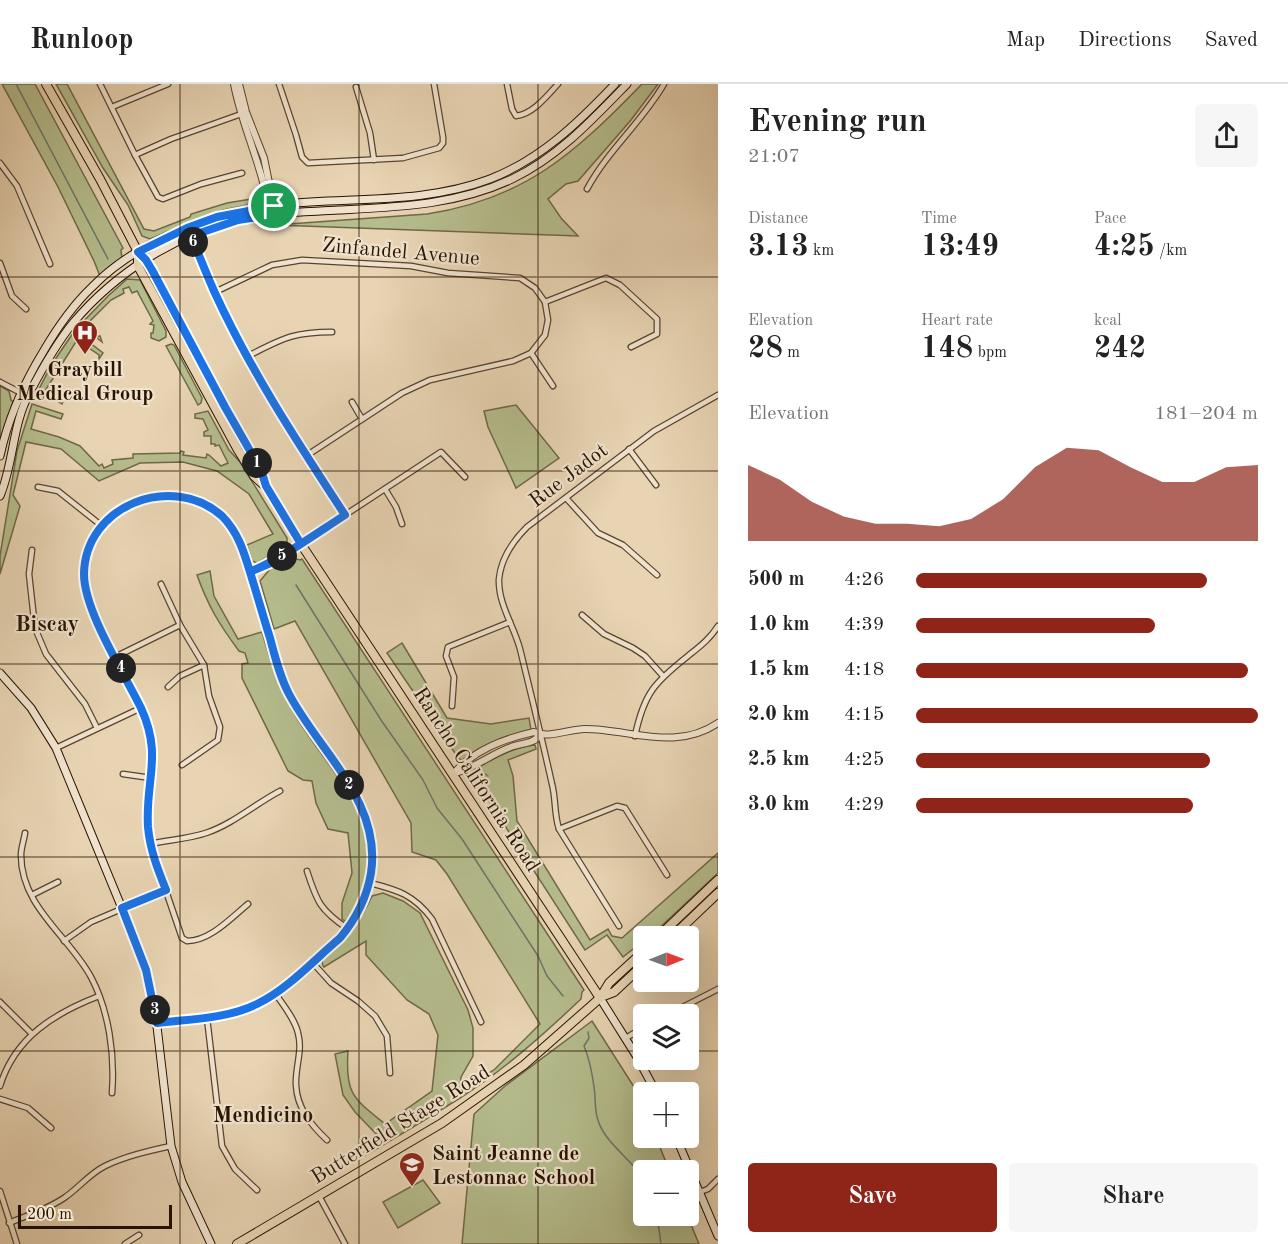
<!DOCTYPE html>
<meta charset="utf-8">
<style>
:root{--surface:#fff;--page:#f6f6f6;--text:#222;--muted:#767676;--line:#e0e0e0;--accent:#8f2418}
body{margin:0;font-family:"Old Standard TT",serif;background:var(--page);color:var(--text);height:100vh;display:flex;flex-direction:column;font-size:22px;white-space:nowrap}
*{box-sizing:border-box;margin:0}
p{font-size:20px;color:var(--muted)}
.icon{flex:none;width:33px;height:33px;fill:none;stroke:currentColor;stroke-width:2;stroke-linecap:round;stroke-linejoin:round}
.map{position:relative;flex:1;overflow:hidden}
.panel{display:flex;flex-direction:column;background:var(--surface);width:570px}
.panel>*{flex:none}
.needle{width:39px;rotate:89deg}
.buttons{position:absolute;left:633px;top:842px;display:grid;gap:12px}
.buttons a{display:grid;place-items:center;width:66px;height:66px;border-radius:6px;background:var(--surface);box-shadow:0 6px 24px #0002;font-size:30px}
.scale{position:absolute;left:18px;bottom:15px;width:154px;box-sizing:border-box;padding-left:6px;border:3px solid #291301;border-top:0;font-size:16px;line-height:21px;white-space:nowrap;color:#291301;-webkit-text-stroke:4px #f0e3ce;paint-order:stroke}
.pin{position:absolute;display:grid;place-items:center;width:51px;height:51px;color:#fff;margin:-26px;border:3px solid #fff;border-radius:50%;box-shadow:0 2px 6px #0007}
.km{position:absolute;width:30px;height:30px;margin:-15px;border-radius:50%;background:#222;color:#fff;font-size:16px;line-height:30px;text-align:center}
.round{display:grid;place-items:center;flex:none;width:63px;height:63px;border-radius:6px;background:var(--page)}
.overview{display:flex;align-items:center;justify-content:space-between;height:102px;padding:0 30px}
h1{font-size:33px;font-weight:800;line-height:45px}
.metrics{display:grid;grid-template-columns:repeat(3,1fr);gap:9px;height:102px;padding:6px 30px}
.metrics div{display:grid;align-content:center}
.metrics b{font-size:30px;font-weight:800}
.metrics small{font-size:16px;font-weight:400}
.metrics p{font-size:16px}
.chart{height:168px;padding:12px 30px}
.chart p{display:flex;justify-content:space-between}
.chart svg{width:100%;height:108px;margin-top:6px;fill:var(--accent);opacity:.7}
.button{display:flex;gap:12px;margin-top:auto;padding:12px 30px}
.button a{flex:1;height:69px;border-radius:6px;background:var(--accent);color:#fff;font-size:24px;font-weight:800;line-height:69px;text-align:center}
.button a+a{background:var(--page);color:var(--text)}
ul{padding:0 30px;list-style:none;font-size:20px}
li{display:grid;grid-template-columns:96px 72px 1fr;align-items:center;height:45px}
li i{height:15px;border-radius:8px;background:var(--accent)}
header{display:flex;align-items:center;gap:36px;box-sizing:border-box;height:84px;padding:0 30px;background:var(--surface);border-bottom:2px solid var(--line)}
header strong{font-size:28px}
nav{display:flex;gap:33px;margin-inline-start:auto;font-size:21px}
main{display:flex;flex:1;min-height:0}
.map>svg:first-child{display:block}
</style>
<header>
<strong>Runloop</strong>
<nav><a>Map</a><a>Directions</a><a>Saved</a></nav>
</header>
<main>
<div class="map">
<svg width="718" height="1160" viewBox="0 0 718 1160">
<rect width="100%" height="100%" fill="#e8d4b3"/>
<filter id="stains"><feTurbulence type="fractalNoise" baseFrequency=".00333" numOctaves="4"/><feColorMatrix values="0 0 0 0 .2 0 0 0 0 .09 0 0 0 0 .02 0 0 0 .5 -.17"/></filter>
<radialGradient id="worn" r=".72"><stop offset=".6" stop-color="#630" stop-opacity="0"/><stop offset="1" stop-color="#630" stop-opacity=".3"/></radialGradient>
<g fill="#b5bd8d" stroke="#6f6847" stroke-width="1.5">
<path d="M2,0H35L123,164L121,166L122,175L100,192L94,177L58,103Z"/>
<path d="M56,0H67L144,145L154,147L190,133L191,130L227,119L257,114L263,109V113L257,119L223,126L150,155L142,152L128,121L103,84Z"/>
<path d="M642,0H658L631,36L578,97L566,100L548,115L561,134L578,152L275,141L427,130C525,115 575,69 642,0Z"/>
<path d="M127,195L140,196L166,247V253L159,257L151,254V249H153L154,241L150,240L153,237L137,207L132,209L129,203L123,205L124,209L111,216L89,238L96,253L100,252L102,258L80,241L108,212Z"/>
<path d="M73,249H77L103,269L99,275V271L77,256L45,307L63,317L62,320L41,308L39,305L52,280Z"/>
<path d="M171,260L174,261L202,314L201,319L198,321L166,262Z"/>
<path d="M0,302L9,307L11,316L13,318L0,357Z"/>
<path d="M32,320L63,330L61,335L36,327L31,345L59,353L80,362L99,382L102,380L104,384L113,380L112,376L133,374V370L180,369L181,367L184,368L183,371L206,374L207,370L209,371L221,382L228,379L219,361L215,362V360H211V352H204V348L208,346L203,335L195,334V330L208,327L229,366L240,378L287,454V462L257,479L252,477L247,461L273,450L249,410L217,387L183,378L140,379L99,397L61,365L26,358L13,411L20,422L0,490V472L17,367Z"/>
<path d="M516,321L559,374L516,404L488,343L484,327Z"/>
<path d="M289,473L300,476L302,475L584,906L582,908L581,915C544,950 504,986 460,1014C425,1036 390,1057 354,1078L380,1054L355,1028L343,1011L335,970L348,967C345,1010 353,1014 385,1040L432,1007L438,951L429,930L407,916L366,871V857L324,883L323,882L322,876C344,857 360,839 372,812L383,809L403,817L420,829L468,926L473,944V972L461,993L460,1009L495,985L540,940L447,790L436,776L412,768L411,739L295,537L274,545L260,497L270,485Z"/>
<path d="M210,487L214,512L238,555L262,548C270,576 279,604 294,629C327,685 382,730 364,802C362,813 355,830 345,837L342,835V819L352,789L348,749L328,745L316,719L312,697L303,696L288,687L242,594V580L248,579L245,569L239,567C219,540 208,522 197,491Z"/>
<path d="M402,559L447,634L491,640L529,634L531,646L476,667L463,676L459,675L387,569Z"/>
<path d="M535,661L536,665L508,676L513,692L517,737L590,856L608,845L612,852L622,854L718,769V789L654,849L650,852H644L643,857L623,873L607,851L585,866L487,714L470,697L473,687C491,675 513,663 535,661Z"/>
<path d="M592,937L638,1009L643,1023L644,1053H656L669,1086H644V1131H687L699,1160H462L474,1030L505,1002Z"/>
<path d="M423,1096L440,1119L398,1144L383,1118Z"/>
</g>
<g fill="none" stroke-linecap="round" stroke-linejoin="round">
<g stroke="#6c756b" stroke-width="1.5">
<path d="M16,0L108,175"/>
<path d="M296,501L381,636L423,696L437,724L462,755L538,872L547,892L563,912"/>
<path d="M484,689L488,692"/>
<path d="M482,700H487"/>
<path d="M588,948L589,954L584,962C590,976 592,988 594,1003C596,1014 594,1025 598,1036C604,1058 631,1075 644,1095"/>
<path d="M657,1131L661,1160"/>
</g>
<defs>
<g id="minor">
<path d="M100,0L135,71L158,113L163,115L201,100L242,89"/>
<path d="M279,0L296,51L302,73L308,79L403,74L439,64L443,59V53L434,0"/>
<path d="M507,0L512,25L516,32C533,30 547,12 558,0"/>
<path d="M356,3L370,49L374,76"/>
<path d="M112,23L168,0"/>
<path d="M135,71L171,55L244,29"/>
<path d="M0,79L17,102L50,180"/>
<path d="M587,105C608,66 642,38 664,0"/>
<path d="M187,144C196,165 205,187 214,208C251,286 298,359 345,431"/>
<path d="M0,179L12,212L26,225"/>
<path d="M215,208L272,181L302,176L411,182L448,189L520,194L535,204L545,218L548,236L545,251L531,269L513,277L430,296L402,309L306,372"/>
<path d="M545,218L606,194L620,201L657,235V250L631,263"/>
<path d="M531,269L553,302"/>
<path d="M248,272C282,255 292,248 332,248"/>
<path d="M0,298L21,309"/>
<path d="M352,318L362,335"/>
<path d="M629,365L656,401"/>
<path d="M38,403L58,407L102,442"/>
<path d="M385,405L396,423L402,440"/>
<path d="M566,414L598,449L623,461L657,491"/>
<path d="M32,466L29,490L35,544L46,570L85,620L97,644"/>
<path d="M250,488L273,478L301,460L441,368L465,393"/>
<path d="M161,500L180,541L204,581L209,612L220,643L218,656L182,681"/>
<path d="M582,531L604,550L633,564L645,572L663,592"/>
<path d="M115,573L180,541"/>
<path d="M168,603L180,592L204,581"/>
<path d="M452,622L454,593L446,572L448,563L510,538"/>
<path d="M635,652C644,609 655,598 688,572C699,563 710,555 718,542"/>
<path d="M56,664L141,624"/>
<path d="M123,690L151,694"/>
<path d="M559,745L617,722L625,724L667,791"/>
<path d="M25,749C24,756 21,764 21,771C21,823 69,852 91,893C109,927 115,971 112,1009"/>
<path d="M150,760C168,756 188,755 206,749C233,740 255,720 280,707"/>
<path d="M307,787C317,818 320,826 348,845"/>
<path d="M370,799C398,806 414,811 432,835L481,938"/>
<path d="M32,811L58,798"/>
<path d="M619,842L559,745C554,730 556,715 552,700C542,655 531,610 520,565C514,542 498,520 499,495C501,474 513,457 527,443L654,347L718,311"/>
<path d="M64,857L91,838L166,806"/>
<path d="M312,878L331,899L358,917L375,932L387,952L390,989"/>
<path d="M275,909C283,921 295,935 298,949C303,967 295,983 296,1001C297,1024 311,1041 327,1056"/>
<path d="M0,918L32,950"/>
<path d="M669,930L718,905"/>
<path d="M207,934L222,1062L235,1085L257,1106"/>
<path d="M157,939C190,935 226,935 257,920C288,905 314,876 340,854C356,835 367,814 371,789C383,714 314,668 287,606C267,561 257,509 242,462C194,364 55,421 92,526L148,639L153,680L148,723L150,760L182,854L187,857C210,857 231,834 248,820"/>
<path d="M626,954L644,943"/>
<path d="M0,1002C15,953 55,929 99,912"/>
<path d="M0,1015L28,1024L51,1044"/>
<path d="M0,1107L17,1160"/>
<path d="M700,1108L708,1105L718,1095"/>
<path d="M319,1112L345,1160"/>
<path d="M9,1139C28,1131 48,1125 64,1114C79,1104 89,1090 105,1082C126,1072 148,1067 171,1062"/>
<path d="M125,1160L139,1151"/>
</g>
<g id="tertiary">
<path d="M234,0C242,43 263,83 269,127"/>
<path d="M239,0L246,28L264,74L274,123"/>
<path d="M455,689C475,684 491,670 511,663C521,659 534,660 540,651"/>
<path d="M453,690C474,666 503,655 534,648C548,655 569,645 585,645C630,645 676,668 718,639"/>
</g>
<g id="secondary">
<path d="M0,372C8,334 23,301 43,268C57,244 72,222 92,203C140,154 218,127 284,120C353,113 424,120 490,95C541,75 578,39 615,0"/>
<path d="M0,412C14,379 12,340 30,308C42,285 56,260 73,239C115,189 176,150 240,135C272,128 306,128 339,126C399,123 457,121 512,95C558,73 592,36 627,0"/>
<path d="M0,589L31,624L56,664L135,856L146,886L154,917L171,1062L182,1098L211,1160"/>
<path d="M600,914L637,973L656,1008"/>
<path d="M676,1053L718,1152"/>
</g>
<g id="primary">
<path d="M46,0L100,95L138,168L146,176L152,186L225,323L262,386L266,402L301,460L600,914"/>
<path d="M138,168V182L238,366L254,392L264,401"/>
<path d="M659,852L718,796"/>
<path d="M673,852L718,809"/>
<path d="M601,913L614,908L644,880"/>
<path d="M237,1160L442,1039L524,981L591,922L600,914L609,899L644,867"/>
</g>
</defs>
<use href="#minor" stroke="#59432e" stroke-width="7"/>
<use href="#tertiary" stroke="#59432e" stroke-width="8"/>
<use href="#secondary" stroke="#291301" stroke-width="9"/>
<use href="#primary" stroke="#291301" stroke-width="10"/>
<use href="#minor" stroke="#f0e3ce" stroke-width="4.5"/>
<use href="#tertiary" stroke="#f0e3ce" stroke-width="6"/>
<use href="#secondary" stroke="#f0e3ce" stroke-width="7"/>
<use href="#primary" stroke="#e8d4b3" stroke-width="8"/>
</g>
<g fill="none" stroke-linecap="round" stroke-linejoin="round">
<defs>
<path id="route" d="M274,122L217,133L187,144L138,168L146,176L152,186L225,323L261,386L266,402L301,460L273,478L250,488C257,510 263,532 270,554C275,573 280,593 289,610C319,667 382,718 371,789C367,813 356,835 340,854C314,876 288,905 257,920C226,935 191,935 157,939L146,886L122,824L166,806C158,786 150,766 148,743C145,696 163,672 141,624C124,589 84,527 84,490C85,421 172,388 222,432C238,448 244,468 250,488C284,473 314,451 345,431C298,359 250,286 214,207C206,189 199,171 191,152L238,136L276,130L274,122"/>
</defs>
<use href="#route" stroke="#fff" stroke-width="12"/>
<use href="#route" stroke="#1a73e8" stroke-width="8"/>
</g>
<path fill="none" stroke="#291301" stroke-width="1.5" stroke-opacity="0.55" d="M180,0V1160M359,0V1160M538,0V1160M0,193H718M0,387H718M0,580H718M0,773H718M0,967H644M688,967H718"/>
<defs>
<symbol id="hospital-pin" viewBox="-11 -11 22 30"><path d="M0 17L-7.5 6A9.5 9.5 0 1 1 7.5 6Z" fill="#8f2418" stroke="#f0e3ce"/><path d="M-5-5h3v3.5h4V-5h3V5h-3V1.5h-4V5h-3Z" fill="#fff"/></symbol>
<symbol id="school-pin" viewBox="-11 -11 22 30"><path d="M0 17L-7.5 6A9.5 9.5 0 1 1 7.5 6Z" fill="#8f2418" stroke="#f0e3ce"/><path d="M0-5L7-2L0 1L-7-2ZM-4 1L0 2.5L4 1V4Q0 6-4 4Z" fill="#fff"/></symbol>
</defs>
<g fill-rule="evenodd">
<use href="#hospital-pin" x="70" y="234" width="30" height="40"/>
<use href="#school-pin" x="397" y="1066" width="30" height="40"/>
</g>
<g text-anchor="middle" stroke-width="4.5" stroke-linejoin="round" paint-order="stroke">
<g font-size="21" fill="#291301" stroke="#f0e3ce">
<text transform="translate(401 167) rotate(5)" y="7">Zinfandel Avenue</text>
<text transform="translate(568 391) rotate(-37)" y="7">Rue Jadot</text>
<text transform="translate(477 695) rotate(57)" y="7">Rancho California Road</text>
<text transform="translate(400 1040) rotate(-32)" y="7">Butterfield Stage Road</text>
</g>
<g font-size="21" font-weight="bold" fill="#291301" stroke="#f0e3ce">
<text x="85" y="292">Graybill<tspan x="85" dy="24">Medical Group</tspan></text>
<text x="432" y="1076" text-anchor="start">Saint Jeanne de<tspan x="432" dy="24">Lestonnac School</tspan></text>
</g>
<g font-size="22" font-weight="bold" fill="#291301" stroke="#f0e3ce">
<text x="47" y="547">Biscay</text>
<text x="263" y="1038">Mendicino</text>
</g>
</g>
<rect width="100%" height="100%" filter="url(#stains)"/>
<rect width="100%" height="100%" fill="url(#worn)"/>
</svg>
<div class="buttons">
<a><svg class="needle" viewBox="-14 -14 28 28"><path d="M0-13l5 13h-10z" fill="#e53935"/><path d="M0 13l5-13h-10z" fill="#767676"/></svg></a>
<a><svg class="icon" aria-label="layers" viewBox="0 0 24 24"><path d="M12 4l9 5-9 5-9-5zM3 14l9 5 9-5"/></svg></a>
<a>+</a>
<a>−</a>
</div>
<div class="scale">200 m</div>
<div class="pin" style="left:274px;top:122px;background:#1e9e55"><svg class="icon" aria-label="arrive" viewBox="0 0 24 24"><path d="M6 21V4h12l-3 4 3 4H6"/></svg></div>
<b class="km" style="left:257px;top:379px">1</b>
<b class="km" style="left:349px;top:701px">2</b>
<b class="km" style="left:155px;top:926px">3</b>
<b class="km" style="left:121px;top:584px">4</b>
<b class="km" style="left:282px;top:472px">5</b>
<b class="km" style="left:193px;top:158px">6</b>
</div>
<section class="panel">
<div class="overview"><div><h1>Evening run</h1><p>21:07</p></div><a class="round"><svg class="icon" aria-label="share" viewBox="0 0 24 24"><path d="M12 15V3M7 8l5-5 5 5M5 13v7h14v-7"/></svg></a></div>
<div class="metrics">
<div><p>Distance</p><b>3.13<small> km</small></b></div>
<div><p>Time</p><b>13:49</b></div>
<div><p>Pace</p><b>4:25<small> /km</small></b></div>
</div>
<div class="metrics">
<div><p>Elevation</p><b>28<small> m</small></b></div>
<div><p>Heart rate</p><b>148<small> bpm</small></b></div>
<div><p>kcal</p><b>242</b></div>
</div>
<div class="chart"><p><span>Elevation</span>181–204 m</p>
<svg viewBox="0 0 160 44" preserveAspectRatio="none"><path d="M0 44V13L10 19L20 28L30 34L40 37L50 37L60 38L70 35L80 27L90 14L100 6L110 7L120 14L130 20L140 20L150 14L160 13V44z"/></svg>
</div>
<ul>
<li><b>500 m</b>4:26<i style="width:85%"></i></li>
<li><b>1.0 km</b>4:39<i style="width:70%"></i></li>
<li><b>1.5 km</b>4:18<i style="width:97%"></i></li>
<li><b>2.0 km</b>4:15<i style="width:100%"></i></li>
<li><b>2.5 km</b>4:25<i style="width:86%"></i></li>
<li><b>3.0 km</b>4:29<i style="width:81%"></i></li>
</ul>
<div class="button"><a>Save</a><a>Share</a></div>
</section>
</main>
